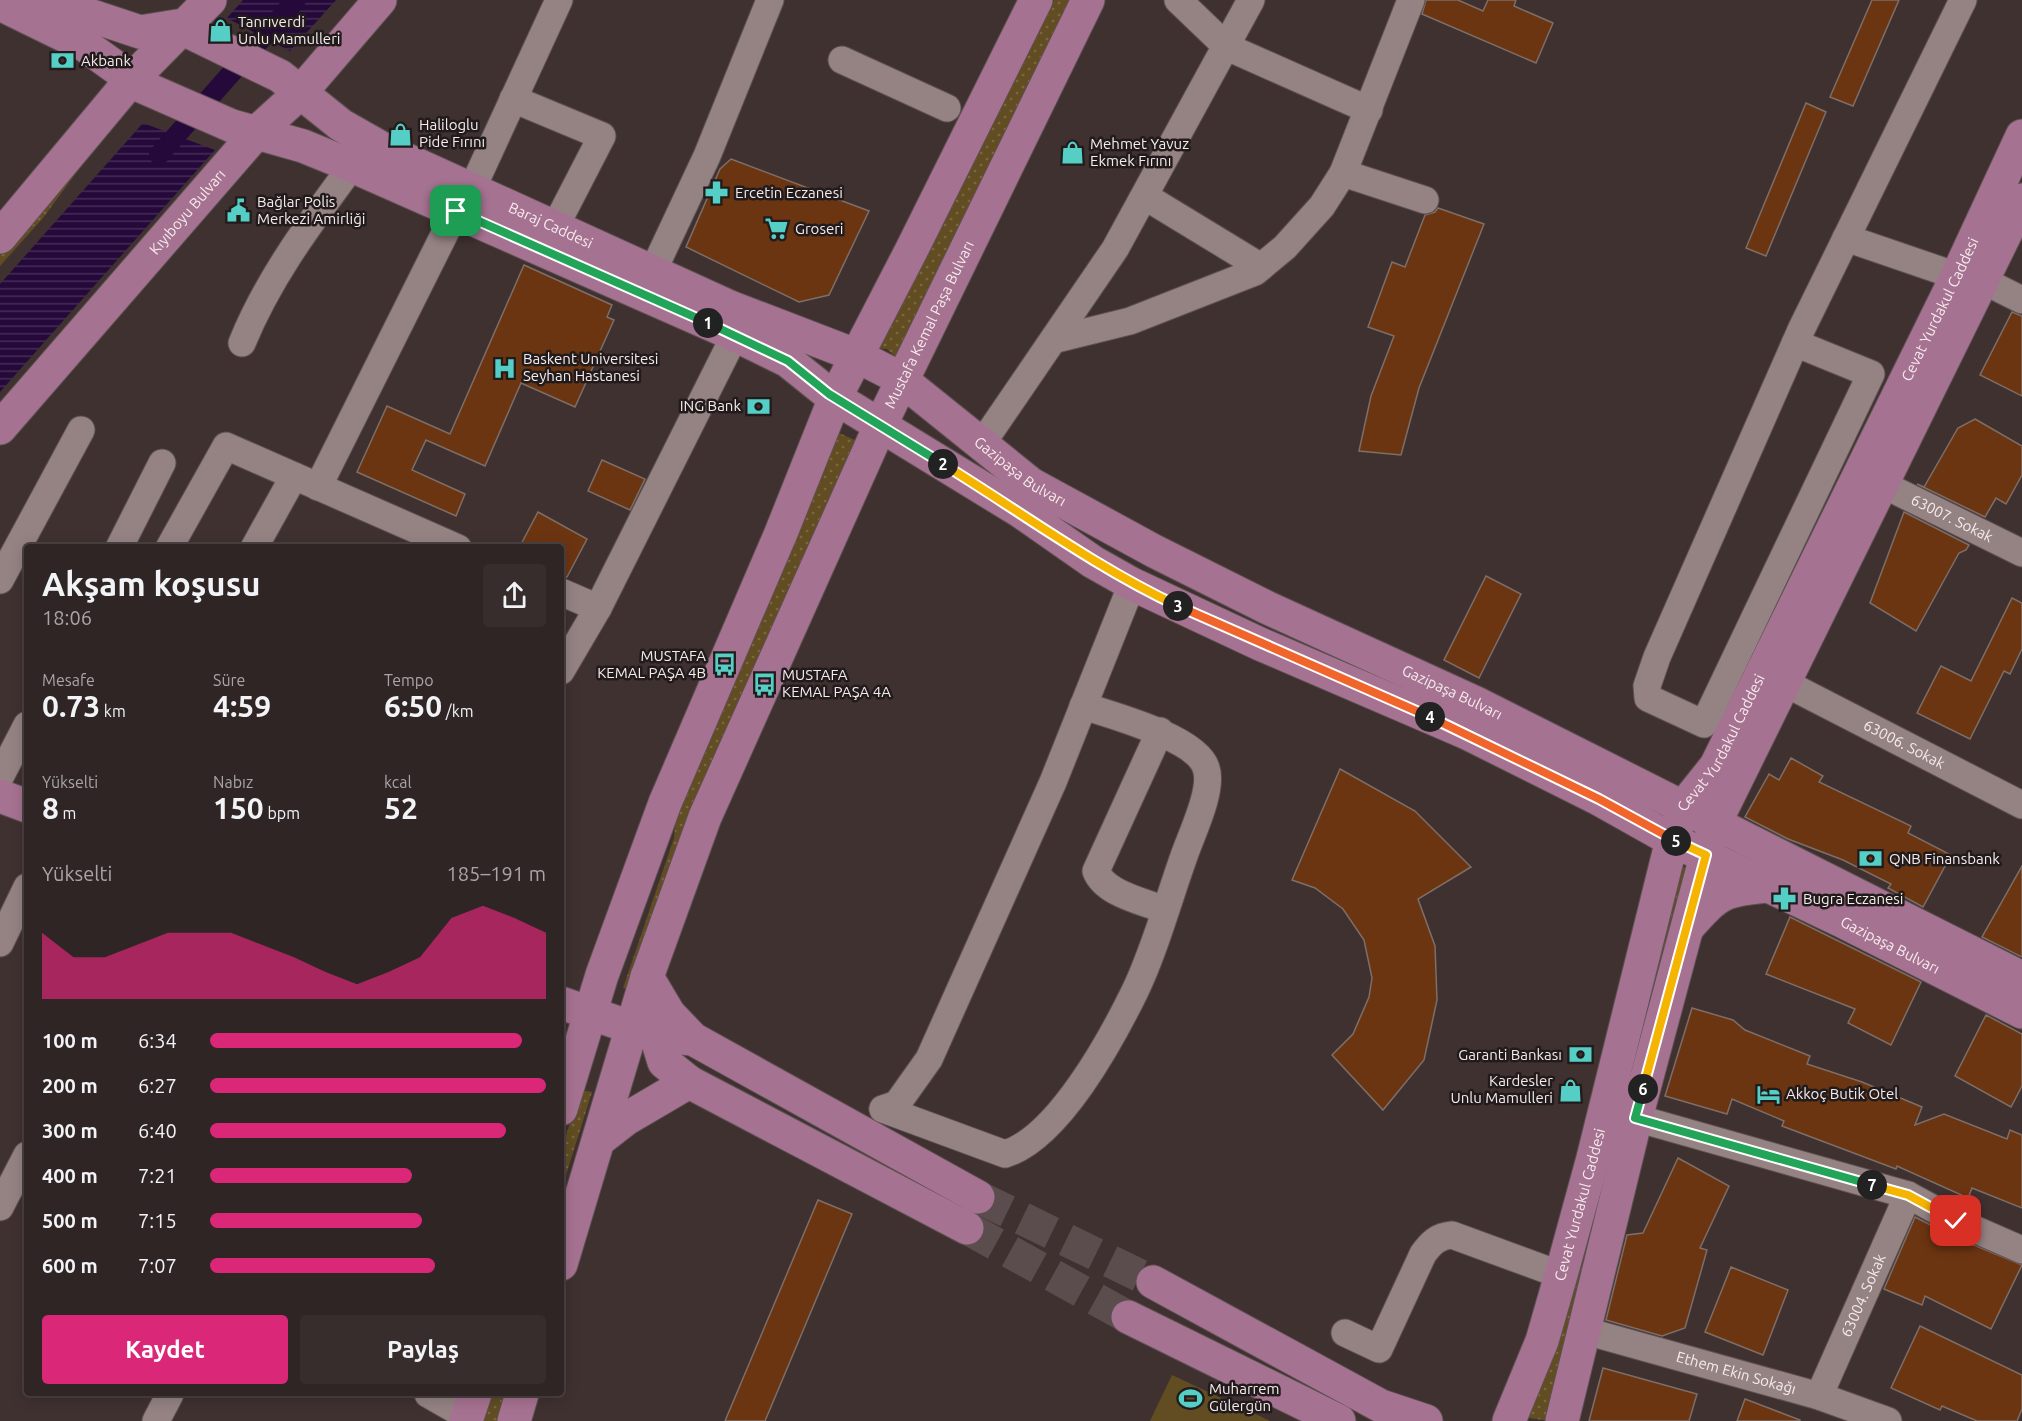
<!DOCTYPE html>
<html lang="tr">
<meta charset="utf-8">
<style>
:root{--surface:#302525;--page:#382d2d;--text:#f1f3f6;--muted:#a8a5a7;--line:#4b4242;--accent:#db2777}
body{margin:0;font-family:Ubuntu,sans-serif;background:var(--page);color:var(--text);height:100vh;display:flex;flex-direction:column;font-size:22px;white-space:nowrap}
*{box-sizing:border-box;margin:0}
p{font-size:20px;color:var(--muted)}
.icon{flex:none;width:33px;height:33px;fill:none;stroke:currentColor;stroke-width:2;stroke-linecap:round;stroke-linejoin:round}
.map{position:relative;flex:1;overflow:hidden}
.sheet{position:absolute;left:24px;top:544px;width:540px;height:852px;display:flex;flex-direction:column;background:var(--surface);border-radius:6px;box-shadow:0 3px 15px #0003,0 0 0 2px var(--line)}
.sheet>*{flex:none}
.pin{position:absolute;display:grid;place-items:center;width:51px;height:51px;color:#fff;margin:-26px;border-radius:12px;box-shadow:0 3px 9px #0006}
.km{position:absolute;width:30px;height:30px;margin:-15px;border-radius:50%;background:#222;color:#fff;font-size:16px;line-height:30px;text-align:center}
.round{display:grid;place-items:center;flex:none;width:63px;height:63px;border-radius:6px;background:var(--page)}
.head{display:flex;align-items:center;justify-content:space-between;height:102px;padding:0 18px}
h1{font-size:33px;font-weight:700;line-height:45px}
.figures{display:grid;grid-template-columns:repeat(3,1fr);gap:9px;height:102px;padding:6px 18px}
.figures div{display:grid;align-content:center}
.figures b{font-size:30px;font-weight:700}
.figures small{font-size:16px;font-weight:400}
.figures p{font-size:16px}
.chart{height:168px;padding:12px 18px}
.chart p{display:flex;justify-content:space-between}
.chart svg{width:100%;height:108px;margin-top:6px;fill:var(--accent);opacity:.7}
.button{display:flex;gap:12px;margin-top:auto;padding:12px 18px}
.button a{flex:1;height:69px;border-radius:6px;background:var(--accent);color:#fff;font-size:24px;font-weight:700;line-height:69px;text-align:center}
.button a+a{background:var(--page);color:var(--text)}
ul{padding:0 18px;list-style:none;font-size:20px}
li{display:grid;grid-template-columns:96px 72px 1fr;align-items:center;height:45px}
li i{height:15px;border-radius:8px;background:var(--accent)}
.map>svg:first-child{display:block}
</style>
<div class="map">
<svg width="2022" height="1421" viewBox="0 0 2022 1421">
<defs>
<pattern id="green-dots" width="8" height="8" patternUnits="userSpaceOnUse" patternTransform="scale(1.5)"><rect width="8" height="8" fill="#614d21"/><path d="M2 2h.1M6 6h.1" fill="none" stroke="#786741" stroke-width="1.8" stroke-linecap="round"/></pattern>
<pattern id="water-rules" width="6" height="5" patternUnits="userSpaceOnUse" patternTransform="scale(1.5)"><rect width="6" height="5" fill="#25093a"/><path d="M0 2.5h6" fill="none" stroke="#452d57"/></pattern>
</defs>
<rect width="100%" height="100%" fill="#403131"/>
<g fill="url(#green-dots)">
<path d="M1054,0H1071L896,357L887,349L875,348Z"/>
<path d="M87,158L43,218L0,266V255Z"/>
<path d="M837,432L857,441L629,990L623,988L674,838L677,806Z"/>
<path d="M1680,867L1688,868L1550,1421L1523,1417Z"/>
<path d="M580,1090L592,1092L561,1191V1152Z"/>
<path d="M490,1394H508L500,1421H481Z"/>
</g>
<path fill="#614d21" d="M1172,1375L1270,1421H1150Z"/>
<g fill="url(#water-rules)">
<path d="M243,0H336L290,51L227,18Z"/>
<path d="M143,123L215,150L0,392V284Z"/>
</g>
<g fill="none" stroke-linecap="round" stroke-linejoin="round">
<path stroke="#25093a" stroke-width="20" d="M159,155L296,0"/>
</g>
<g fill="#6c3512" stroke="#7d6e67" stroke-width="1.5">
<path d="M1426,0H1458L1483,11L1488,0H1516L1514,6L1553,23L1536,63L1422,14Z"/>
<path d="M1872,0H1899L1853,106L1830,97Z"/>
<path d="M1806,103L1826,112L1766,256L1746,248Z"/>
<path d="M731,159L869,211L829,295L799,302L686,247L720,169Z"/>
<path d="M1438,208L1484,224L1419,388L1401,455L1359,451L1371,396L1394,336L1368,327L1392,262L1405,267L1425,215L1435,212Z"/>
<path d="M524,265L612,305L607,317L614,320L575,407L521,383L485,466L426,440L412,470L465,494L456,516L357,472L387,406L450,434Z"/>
<path d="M2012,312L2022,316V396L1980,375Z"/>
<path d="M1975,419L2022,446V475L2006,504L1996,498L1985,517L1917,484L1924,487L1958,428Z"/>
<path d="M602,460L645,479L630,510L588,491Z"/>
<path d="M538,512L587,539L567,577H561V548H519Z"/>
<path d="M1904,512L1969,545L1966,550L1959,553L1916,631L1870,603Z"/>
<path d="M1486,576L1521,594L1479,678L1444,660Z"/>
<path d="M2012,598L2022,603V649L2010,674L2004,671L1970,739L1917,713L1941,666L1971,681Z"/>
<path d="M1791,758L1823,776L1819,782L1911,826L1908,833L1951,855L1923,907L1888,888L1891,884L1843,860L1788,839L1745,817L1769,774L1779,780Z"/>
<path d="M1340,769L1415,811L1471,867L1418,899L1435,946L1437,1000L1424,1060L1383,1110L1332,1055L1353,1034L1369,997L1372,978L1364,940L1343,909L1315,888L1292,880Z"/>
<path d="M2022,866V957L1982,937Z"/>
<path d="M1790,917L1921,982L1891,1045L1848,1023L1855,1009L1766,974Z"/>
<path d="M1692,1008L1733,1020L1745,1030L1810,1056L1807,1064L1862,1082L1922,1107L1915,1125L1944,1114L2007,1139L2010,1130L2022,1135V1208L1972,1188L1968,1198L1897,1166L1896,1169L1782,1126L1784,1121L1732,1099L1727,1114L1665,1096Z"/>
<path d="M1986,1015L2022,1034V1086L2011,1107L1955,1076Z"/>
<path d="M1678,1158L1729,1186L1700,1248L1707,1250L1685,1328L1662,1336L1606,1320L1627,1235L1643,1233Z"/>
<path d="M818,1200L852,1214L765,1421H725Z"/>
<path d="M1915,1217L1950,1235L2022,1265L1991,1329L1925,1296L1922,1305L1884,1289Z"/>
<path d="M1731,1267L1788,1290L1763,1355L1705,1332Z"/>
<path d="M1920,1326L2022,1375V1409L2017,1421H1977L1942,1406L1940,1410L1891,1388Z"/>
<path d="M1603,1368L1697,1394L1689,1421H1589Z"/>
<path d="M1745,1399L1800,1420V1421H1737Z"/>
</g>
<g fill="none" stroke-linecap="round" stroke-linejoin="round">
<g stroke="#5b4d4d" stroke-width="33" stroke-dasharray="33 16" stroke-linecap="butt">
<path d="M978,1197L1153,1282"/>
<path d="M967,1228L1128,1317"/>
</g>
<defs>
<g id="minor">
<path d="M1178,0L1227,47L1369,110"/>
<path d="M842,60L947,108"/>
<path d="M513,99L602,136L555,227"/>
<path d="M1343,173L1425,200"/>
<path d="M472,189L559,0"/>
<path d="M1146,197L1261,267"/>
<path d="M1846,238L1957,276"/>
<path d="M653,271L707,156L770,0"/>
<path d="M1984,281L2022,300"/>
<path d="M1053,340L1130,321L1255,272L1285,247L1322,206L1343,173L1411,0"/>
<path d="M242,343C269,277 310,223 352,166"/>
<path d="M1795,343L1871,374L1704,724L1648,698L1647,686L1657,657L1801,330L1963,0"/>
<path d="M981,445L1115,249L1251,0"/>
<path id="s1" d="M1882,484L2022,553"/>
<path d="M318,487L456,211"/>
<path d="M119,548L162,463"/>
<path d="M169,548L226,446L458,548"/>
<path d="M254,548L294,476"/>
<path d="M0,580L81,430"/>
<path d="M561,592L598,608"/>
<path d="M561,671L598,608L735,335"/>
<path id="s2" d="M1785,683L2022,805"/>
<path d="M1160,731L1096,871C1105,894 1143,901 1164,910"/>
<path d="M0,777L27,725"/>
<path d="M0,943L27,887"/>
<path d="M883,1109L1005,1154C1058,1138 1111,1040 1135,991C1154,952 1168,901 1183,859C1190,837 1214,790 1206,768C1197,738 1111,715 1083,706"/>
<path d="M883,1109L897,1104L929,1059L1053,782L1132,584"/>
<path d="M1636,1118L1908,1195L1956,1221L2022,1250"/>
<path d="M0,1207L27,1155"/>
<path id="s3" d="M1582,1330L1819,1396L1888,1421"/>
<path d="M1345,1333L1379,1349L1423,1254C1431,1243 1438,1236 1452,1235L1561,1275"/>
<path d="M428,1394L468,1417"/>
<path id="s4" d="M1819,1396L1908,1195"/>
<path d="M156,1421L170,1394"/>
</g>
<g id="major">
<path id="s5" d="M44,0L140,32L177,26L280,76L341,125L385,150L730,307L855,355L898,377L1031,484L1154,551L1268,608L1476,703L2022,978"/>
<path id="s6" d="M0,4L86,46L143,87L232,126L303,146L352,166L735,335L788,361L829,394L1020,511L1093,562L1132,584L1260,644L1467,733L1599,799L1672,840L1840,920L2022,1012"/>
<path d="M0,237L131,80L210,0"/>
<path id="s7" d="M0,428L257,132L301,92L380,0"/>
<path d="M0,796L27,806"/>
<path d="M1688,927C1718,893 1724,889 1770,886"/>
<path d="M647,977L669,1014L693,1039"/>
<path d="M561,1003L656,1036L693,1039L978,1197"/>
<path d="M656,1036L664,1062L689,1082L967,1228"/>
<path d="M561,1109L602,975L665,803L781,533L835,398L911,251L1036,0"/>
<path d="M599,1140L626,1119L689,1082"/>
<path id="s8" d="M561,1264L647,977L705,817L880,426L1088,0"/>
<path d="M1153,1282L1381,1406L1426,1421"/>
<path d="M1128,1317L1339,1421"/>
<path d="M466,1421L475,1394"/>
<path d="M514,1421L522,1394"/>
<path id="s9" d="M1509,1421L1542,1341L1561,1275L1593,1158L1672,840L1684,806L1716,766L1957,276L2022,136"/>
<path d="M1562,1421L1636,1118L1715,823L2022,200"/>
</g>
</defs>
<use href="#minor" stroke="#5c5050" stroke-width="29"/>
<use href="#major" stroke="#5c5050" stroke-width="35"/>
<use href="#minor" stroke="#958384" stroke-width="27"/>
<use href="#major" stroke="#a67291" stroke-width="33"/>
</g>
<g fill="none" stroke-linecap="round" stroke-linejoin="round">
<defs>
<path id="split-1" d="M456,211L708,323"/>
<path id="split-2" d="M708,323L788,361L829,394L943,464"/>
<path id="split-3" d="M943,464C1021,512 1095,567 1178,606"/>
<path id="split-4" d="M1178,606L1430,717"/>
<path id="split-5" d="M1430,717L1599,799L1676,841"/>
<path id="split-6" d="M1643,1089L1706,855L1676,841"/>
<path id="split-7" d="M1643,1089L1635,1118L1872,1185"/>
<path id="split-8" d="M1872,1185L1908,1195L1956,1221"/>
</defs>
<use href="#split-1" stroke="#fff" stroke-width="12"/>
<use href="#split-2" stroke="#fff" stroke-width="12"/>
<use href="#split-3" stroke="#fff" stroke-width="12"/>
<use href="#split-4" stroke="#fff" stroke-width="12"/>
<use href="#split-5" stroke="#fff" stroke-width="12"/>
<use href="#split-6" stroke="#fff" stroke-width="12"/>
<use href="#split-7" stroke="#fff" stroke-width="12"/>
<use href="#split-8" stroke="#fff" stroke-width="12"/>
<use href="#split-1" stroke="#22a559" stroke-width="8"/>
<use href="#split-2" stroke="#22a559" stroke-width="8"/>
<use href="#split-3" stroke="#f5b400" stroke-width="8"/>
<use href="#split-4" stroke="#f0652b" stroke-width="8"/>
<use href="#split-5" stroke="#f0652b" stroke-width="8"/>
<use href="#split-6" stroke="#f5b400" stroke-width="8"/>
<use href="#split-7" stroke="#22a559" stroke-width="8"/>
<use href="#split-8" stroke="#f5b400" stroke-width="8"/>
</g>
<defs>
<symbol id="shop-bare" viewBox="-9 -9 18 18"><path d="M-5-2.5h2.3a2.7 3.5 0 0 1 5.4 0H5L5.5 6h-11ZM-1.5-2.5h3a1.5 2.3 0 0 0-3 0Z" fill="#55cec5" stroke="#221b1b" stroke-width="2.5" paint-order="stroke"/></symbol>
<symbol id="bank-bare" viewBox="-9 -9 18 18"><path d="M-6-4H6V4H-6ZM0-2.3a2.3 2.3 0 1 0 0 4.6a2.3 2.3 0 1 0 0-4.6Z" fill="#55cec5" stroke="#221b1b" stroke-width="2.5" paint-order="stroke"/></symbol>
<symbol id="pharmacy-bare" viewBox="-9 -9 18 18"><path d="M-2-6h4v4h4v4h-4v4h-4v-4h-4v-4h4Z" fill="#55cec5" stroke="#221b1b" stroke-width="2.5" paint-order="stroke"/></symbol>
<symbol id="civic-bare" viewBox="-9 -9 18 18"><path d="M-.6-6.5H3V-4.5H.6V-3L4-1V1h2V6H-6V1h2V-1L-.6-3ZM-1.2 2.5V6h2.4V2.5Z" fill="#55cec5" stroke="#221b1b" stroke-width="2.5" paint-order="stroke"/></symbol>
<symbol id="supermarket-bare" viewBox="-9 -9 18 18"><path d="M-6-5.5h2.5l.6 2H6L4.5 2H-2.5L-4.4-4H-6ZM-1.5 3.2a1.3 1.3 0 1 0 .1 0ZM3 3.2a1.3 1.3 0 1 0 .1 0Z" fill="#55cec5" stroke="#221b1b" stroke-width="2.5" paint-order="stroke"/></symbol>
<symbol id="hospital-bare" viewBox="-9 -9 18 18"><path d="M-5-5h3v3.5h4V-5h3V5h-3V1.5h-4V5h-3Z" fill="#55cec5" stroke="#221b1b" stroke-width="2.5" paint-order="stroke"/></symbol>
<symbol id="bus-bare" viewBox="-9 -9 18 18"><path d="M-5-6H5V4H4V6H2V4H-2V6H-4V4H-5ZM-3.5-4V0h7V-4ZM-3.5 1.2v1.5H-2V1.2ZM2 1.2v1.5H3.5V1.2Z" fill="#55cec5" stroke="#221b1b" stroke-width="2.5" paint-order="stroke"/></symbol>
<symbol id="hotel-bare" viewBox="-9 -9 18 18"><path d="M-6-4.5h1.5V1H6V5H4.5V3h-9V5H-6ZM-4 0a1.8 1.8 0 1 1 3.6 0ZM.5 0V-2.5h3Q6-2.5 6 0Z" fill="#55cec5" stroke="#221b1b" stroke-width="2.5" paint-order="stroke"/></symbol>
<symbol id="stadium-bare" viewBox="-9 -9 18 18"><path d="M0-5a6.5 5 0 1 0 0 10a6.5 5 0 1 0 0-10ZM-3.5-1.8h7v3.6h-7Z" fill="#55cec5" stroke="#221b1b" stroke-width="2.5" paint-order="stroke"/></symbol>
</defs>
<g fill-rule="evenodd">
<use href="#shop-bare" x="204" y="14" width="33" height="33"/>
<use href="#bank-bare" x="46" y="44" width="33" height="33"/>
<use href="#shop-bare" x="384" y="118" width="33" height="33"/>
<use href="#shop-bare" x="1056" y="136" width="33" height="33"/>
<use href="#pharmacy-bare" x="700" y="176" width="33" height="33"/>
<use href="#civic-bare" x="222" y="194" width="33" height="33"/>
<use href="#supermarket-bare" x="760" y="212" width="33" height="33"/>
<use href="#hospital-bare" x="488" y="352" width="33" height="33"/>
<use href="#bank-bare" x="742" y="390" width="33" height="33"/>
<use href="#bus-bare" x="708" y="648" width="33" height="33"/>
<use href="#bus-bare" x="748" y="668" width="33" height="33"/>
<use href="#bank-bare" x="1854" y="842" width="33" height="33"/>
<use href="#pharmacy-bare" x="1768" y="882" width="33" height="33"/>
<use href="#bank-bare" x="1564" y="1038" width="33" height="33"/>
<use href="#shop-bare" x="1554" y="1074" width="33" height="33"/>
<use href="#hotel-bare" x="1752" y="1078" width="33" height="33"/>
<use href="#stadium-bare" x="1174" y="1382" width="33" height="33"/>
</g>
<g text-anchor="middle" stroke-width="5" stroke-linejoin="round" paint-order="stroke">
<g font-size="15" fill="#f6ebec" stroke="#221b1b" text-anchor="start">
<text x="238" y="27">Tanrıverdi<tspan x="238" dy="17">Unlu Mamulleri</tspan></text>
<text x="81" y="66">Akbank</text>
<text x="419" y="130">Haliloglu<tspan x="419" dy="17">Pide Fırını</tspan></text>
<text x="1090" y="149">Mehmet Yavuz<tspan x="1090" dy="17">Ekmek Fırını</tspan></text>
<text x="735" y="198">Ercetin Eczanesi</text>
<text x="257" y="207">Bağlar Polis<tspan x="257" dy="17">Merkezi Amirliği</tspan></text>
<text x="795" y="234">Groseri</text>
<text x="523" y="364">Baskent Universitesi<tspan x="523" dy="17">Seyhan Hastanesi</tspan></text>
<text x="741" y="411" text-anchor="end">ING Bank</text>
<text x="706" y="661" text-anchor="end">MUSTAFA<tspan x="706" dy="17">KEMAL PAŞA 4B</tspan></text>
<text x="782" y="680">MUSTAFA<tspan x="782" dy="17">KEMAL PAŞA 4A</tspan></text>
<text x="1889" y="864">QNB Finansbank</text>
<text x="1803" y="904">Bugra Eczanesi</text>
<text x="1562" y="1060" text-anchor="end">Garanti Bankası</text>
<text x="1553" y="1086" text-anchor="end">Kardesler<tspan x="1553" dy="17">Unlu Mamulleri</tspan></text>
<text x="1786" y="1099">Akkoç Butik Otel</text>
<text x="1209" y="1394">Muharrem<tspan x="1209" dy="17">Gülergün</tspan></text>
</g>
<g font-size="15" fill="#f6ebec" stroke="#221b1b">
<text dy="5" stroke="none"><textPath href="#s7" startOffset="286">Kıyıboyu Bulvarı</textPath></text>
<text dy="5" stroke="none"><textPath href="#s5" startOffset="564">Baraj Caddesi</textPath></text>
<text dy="5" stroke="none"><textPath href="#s9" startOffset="1200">Cevat Yurdakul Caddesi</textPath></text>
<text dy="5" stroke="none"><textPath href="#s8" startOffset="1011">Mustafa Kemal Paşa Bulvarı</textPath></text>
<text dy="5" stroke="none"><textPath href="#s5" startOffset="1098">Gazipaşa Bulvarı</textPath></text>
<text dy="5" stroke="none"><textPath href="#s1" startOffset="78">63007. Sokak</textPath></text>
<text dy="5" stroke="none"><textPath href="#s5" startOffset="1584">Gazipaşa Bulvarı</textPath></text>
<text dy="5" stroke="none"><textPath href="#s9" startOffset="714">Cevat Yurdakul Caddesi</textPath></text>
<text dy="5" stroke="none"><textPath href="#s2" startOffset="134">63006. Sokak</textPath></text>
<text dy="5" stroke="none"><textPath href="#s6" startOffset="2118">Gazipaşa Bulvarı</textPath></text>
<text dy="5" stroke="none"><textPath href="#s9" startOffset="228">Cevat Yurdakul Caddesi</textPath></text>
<text dy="5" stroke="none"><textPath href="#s4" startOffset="110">63004. Sokak</textPath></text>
<text dy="5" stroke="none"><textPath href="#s3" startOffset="160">Ethem Ekin Sokağı</textPath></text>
</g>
</g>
</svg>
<div class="pin" style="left:456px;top:211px;background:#1e9e55"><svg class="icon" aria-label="arrive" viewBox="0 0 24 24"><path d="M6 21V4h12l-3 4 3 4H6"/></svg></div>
<div class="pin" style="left:1956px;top:1221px;background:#d93025"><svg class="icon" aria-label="check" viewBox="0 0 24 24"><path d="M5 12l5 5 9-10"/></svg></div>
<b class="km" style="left:708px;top:323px">1</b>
<b class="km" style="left:943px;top:464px">2</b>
<b class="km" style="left:1178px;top:606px">3</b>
<b class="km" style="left:1430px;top:717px">4</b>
<b class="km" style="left:1676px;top:841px">5</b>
<b class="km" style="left:1643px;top:1089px">6</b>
<b class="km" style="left:1872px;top:1185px">7</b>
<section class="sheet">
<div class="head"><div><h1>Akşam koşusu</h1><p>18:06</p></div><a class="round"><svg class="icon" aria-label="share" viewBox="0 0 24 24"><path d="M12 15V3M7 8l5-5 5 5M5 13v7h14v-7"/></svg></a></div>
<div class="figures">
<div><p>Mesafe</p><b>0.73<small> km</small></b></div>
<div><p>Süre</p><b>4:59</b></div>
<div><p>Tempo</p><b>6:50<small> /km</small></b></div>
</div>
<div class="figures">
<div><p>Yükselti</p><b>8<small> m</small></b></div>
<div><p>Nabız</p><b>150<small> bpm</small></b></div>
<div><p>kcal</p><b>52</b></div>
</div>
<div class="chart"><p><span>Yükselti</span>185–191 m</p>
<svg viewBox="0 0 160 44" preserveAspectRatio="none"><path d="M0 44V17L10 27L20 27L30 22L40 17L50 17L60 17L70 22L80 27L90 33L100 38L110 33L120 27L130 11L140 6L150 11L160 17V44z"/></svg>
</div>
<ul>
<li><b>100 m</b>6:34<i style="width:93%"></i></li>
<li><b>200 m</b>6:27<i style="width:100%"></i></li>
<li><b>300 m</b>6:40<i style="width:88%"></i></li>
<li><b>400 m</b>7:21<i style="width:60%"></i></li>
<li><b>500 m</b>7:15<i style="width:63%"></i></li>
<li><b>600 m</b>7:07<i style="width:67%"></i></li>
</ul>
<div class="button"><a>Kaydet</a><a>Paylaş</a></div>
</section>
</div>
